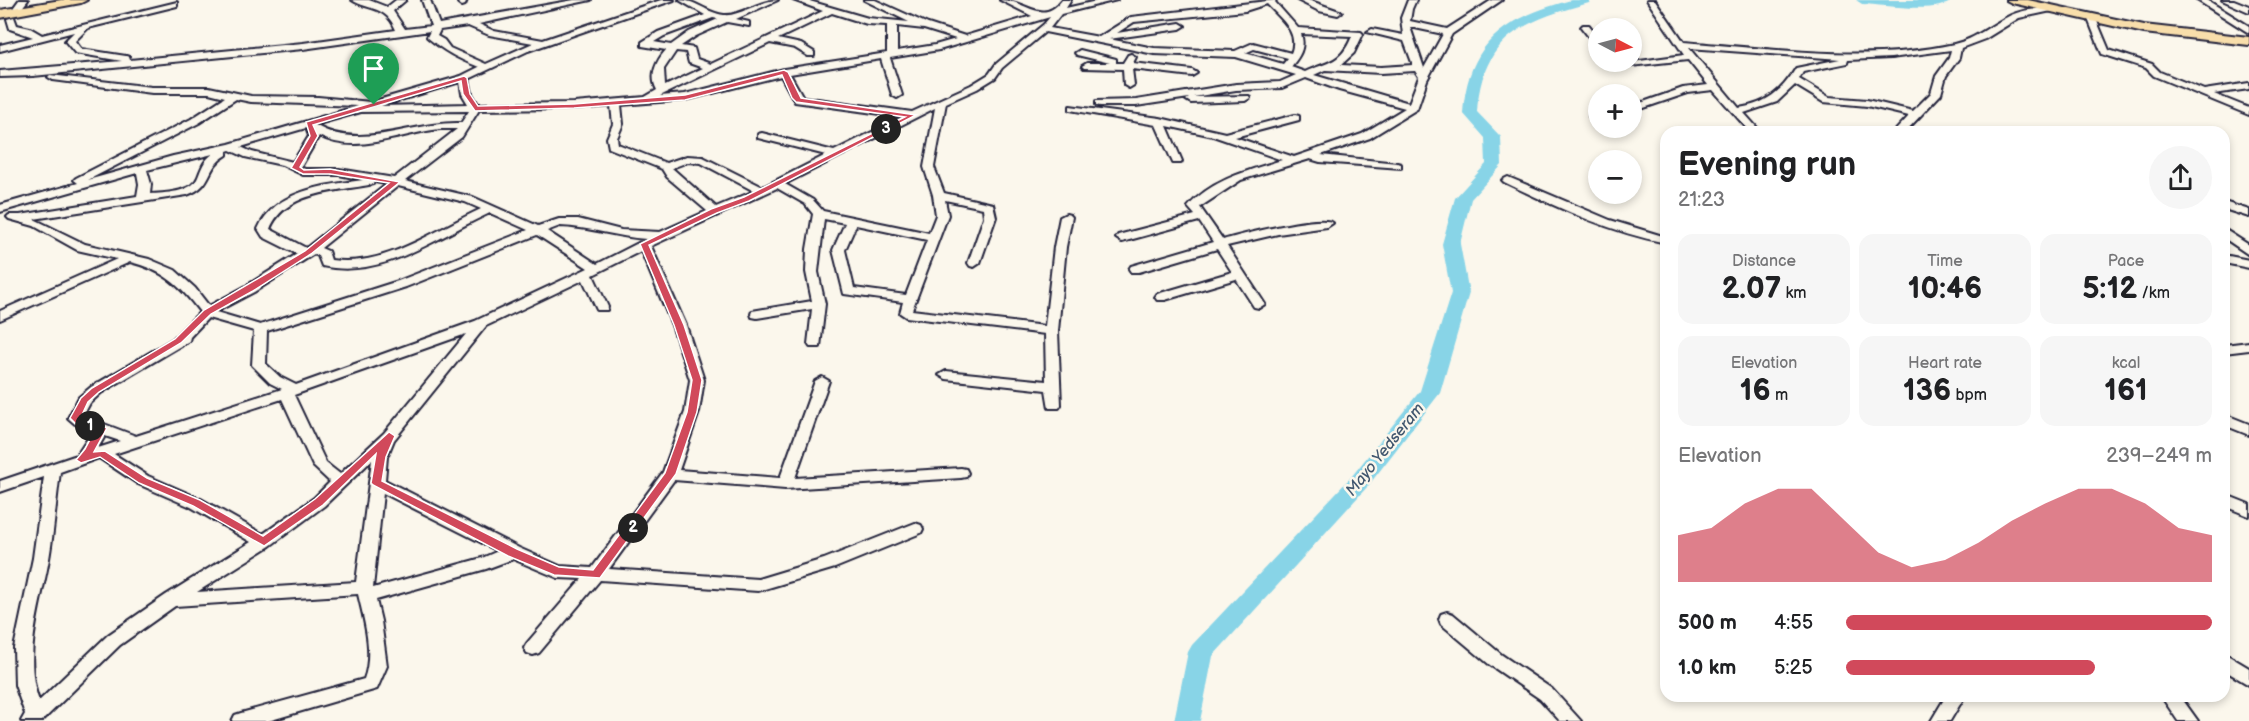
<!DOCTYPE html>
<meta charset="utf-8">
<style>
:root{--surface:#fff;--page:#f6f6f6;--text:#202124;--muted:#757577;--accent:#d1495b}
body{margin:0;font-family:"Balsamiq Sans",sans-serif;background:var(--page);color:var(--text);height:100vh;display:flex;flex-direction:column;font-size:22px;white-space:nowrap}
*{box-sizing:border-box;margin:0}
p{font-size:20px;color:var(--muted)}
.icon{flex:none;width:33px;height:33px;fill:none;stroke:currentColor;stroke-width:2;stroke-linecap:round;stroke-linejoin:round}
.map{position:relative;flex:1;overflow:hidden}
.drawer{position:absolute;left:1660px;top:126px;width:570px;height:576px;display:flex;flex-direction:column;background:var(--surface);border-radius:18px;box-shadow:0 3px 9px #0003}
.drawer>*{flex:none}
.needle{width:39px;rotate:96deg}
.controls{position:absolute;left:1588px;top:18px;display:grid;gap:12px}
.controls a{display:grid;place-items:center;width:54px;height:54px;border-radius:50%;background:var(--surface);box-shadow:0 3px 9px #0003;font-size:30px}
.pin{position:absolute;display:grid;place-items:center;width:51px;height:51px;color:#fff;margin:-62px -26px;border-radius:50% 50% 50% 0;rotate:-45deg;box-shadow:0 0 6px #0007}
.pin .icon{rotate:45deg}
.km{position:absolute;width:30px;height:30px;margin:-15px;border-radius:50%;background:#222;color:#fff;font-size:16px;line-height:30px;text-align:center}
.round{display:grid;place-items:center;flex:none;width:63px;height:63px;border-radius:32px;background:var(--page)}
.head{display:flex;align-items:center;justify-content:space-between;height:102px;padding:0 18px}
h1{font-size:33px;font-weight:800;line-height:45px}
.stats{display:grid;grid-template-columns:repeat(3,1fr);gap:9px;height:102px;padding:6px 18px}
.stats div{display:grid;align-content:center;border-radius:15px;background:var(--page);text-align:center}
.stats b{font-size:30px;font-weight:800}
.stats small{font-size:16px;font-weight:400}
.stats p{font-size:16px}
.chart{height:168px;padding:12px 18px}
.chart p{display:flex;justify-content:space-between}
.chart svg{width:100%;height:108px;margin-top:6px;fill:var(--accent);opacity:.7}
ul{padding:0 18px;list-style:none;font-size:20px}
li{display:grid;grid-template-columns:96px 72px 1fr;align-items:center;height:45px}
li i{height:15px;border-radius:8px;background:var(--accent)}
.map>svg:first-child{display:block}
</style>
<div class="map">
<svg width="2249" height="721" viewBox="0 0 2249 721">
<rect width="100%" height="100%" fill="#fbf7ec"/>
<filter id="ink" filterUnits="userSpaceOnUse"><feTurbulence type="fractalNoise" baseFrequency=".0167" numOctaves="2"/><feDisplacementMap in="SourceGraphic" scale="12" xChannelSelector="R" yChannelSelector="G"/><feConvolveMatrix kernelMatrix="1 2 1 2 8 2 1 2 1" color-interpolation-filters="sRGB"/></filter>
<g filter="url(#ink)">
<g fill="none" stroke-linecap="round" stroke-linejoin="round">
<g fill="#88d4e7" fill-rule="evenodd">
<path d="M1571,0H1591L1589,3C1523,21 1482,37 1477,112L1501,137L1502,165L1471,199L1460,244L1469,293L1440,393L1368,486L1213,656L1200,721H1174L1188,652L1192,645L1352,476L1420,391L1451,293L1442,244L1455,198L1486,164L1485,138L1463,113C1468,42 1505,18 1571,0Z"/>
<path d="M1856,0H1953C1938,14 1883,5 1862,4Z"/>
</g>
<defs>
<g id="minor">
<path d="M19,0H28L18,13H12L11,11Z"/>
<path d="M352,0H369L387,7L396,0H406L393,11L405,29L431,26L422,0H430L439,24L574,0H591L479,24L494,31L543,40L661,0H674L528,51L469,79L472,94L478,104L574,103L645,97L657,90C649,76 656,61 666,50L642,46V42L658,32L705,15L679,0C696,0 707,13 724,15C739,17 760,0 778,0L736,19L749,22V26L727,22L696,36L681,46L694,48L697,59L711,64L823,11L793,0H806L868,18L909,22L864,0H875L928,24L965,36L1032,16L1000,0C1026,0 1042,26 1062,0H1071L1066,8L1101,0H1117L1061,14L1050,28L1099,37L1131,17L1276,0L1275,2L1298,28L1361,32L1363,34L1354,53L1341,65L1381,67L1413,65L1404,41L1367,32L1372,29L1403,35L1401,18L1408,0H1416L1412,9L1410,21L1447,29L1492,0H1502L1452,34L1427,80L1417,109L1370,138L1321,155L1397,163L1401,164V168L1320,162L1310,159L1241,180L1200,207L1223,240C1240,235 1323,214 1333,223L1327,227L1278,234L1227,246L1265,304L1259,308L1254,307L1236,279L1165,300H1157L1155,297L1157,294L1232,272L1217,249L1139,272H1131L1129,269L1131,266L1213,242L1199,221L1122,242L1116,238L1118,235L1195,215L1188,207C1210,180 1250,170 1282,160L1213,136L1167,126L1182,161L1181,163H1173L1156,125L1070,110V106L1160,118L1225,133L1295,115L1299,116V120L1235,137L1294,157L1362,134L1405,108L1339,90L1306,78L1282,88L1236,90L1193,97L1249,96L1250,98L1245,101L1191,103L1186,100L1189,98L1136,106H1100L1096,105V101L1136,100L1236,84L1280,82L1296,75L1236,57L1154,54L1045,32L1002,68L995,78L977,89L946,103L934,167L944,193L993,204L996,217L980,263L974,267L970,266L968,263L984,217L983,208L945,200L948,215L912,310L1045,326L1054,247L1060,217L1066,214L1070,215L1072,217L1066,247L1058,331L1061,405L1059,408H1049L1046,390L946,379L939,375L946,371L1046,381L1045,334L906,317L900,313L903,302L844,294L833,250L845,223L824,219L818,272L825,304L820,347H810L808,344L812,309L757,318L752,317L751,314L752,311L812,301L806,272L807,249L813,214L805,204L777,188L651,246L686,325L704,380L699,412L679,470L780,478L815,381L822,377L829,381L795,478L961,468L966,469L968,473L966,477L961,478L785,489L674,480L609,569L758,579L824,559L915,523L921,525L923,529L921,533L835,568L758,591L600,580L539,653L533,655L527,653L524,648L527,643L582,579L558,578L513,559L486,569L376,600L381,621L387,666L377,689L268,721H232L235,715L241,713L364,679C374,653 364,620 358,594L175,606L120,645L42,721H21L25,714L15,685L14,648L33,558L44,477L0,492V481L77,455L92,432L75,424L68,418L79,397L91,387L173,339L200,312C180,285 163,270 130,262L0,320V311L117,259L77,250L34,226L9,219L7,217L9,215H20L137,196L139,184L137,173L0,212V205L78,183L74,180L76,178L191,119L225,97L209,93H152L53,80L48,77L50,75L152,87H209L251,96L318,97L371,102L461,76L479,67C457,58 445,52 427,37L430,31L303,49L33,76L0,77V71L122,61L75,53L65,41L74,32L0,51V45L33,37L10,29L7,19L14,17L17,25L30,28L42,35L177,2V6L88,28L75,41L81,49L126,56L129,57L130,60L303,43L396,30C386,5 369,11 352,0ZM1267,4C1280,18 1300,32 1291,53L1253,43L1235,51L1154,48L1109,39L1180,29L1185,26L1180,23L1117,33L1134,22L1245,11ZM832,13L867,24L887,25V53L784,69L685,94L660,96L770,43L795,48L808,56H814V52L801,44L778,39ZM1050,17L1044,24L996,64L989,74L971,85L912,112L803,97L790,74L881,59L892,95L897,98L902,95L890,58L939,50ZM713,18L718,19L689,32L671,45L654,42L664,36ZM468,26L489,35L533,43L486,64L450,48L444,40L437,36L440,30ZM897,26L924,29L956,39L935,45L897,51ZM1410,27L1443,34L1424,68ZM1301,34L1352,36C1341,64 1329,61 1305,72L1291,67C1299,57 1306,48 1301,34ZM1254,49L1288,58L1283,64L1245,53ZM676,51L686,52L689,63L703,68L665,86L664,69ZM1325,70L1381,73L1415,71L1419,77L1409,103L1314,75ZM781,76L795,102L902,117L834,151L762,133L758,134V138L826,155L763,187L703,157L687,156L666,163L618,144L617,138L623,124L621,105L685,100ZM460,82L462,94L468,104L381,106ZM236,99L251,102L358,106L229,144L173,156L88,180L199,123ZM611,106L613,124L607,138L609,148L662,169L667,177L707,211L660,232L621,230L578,219H559L538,226L473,197L405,181L462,137L479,110L574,109ZM935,108L924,167L933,195L936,215L929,233L823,211L813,200L785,184ZM469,111L461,123C412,121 360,152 315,125L361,112ZM306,128L309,136L293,162L252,152L241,147ZM440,129H457L394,178L339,169H305L301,167L319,136C357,156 401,133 440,129ZM230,150L245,157L282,165L303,175H339L363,180C325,185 275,190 258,229L263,237L297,254L246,286L209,306L195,288L175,270L149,259L85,244L34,219L187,195C215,185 204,168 227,155V151ZM213,154C204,160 202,167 198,177C192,193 164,193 150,194L151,184L147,170ZM688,162L701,163L754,191L716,207L672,168ZM374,182L387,184L306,248L270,229C286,190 338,192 373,184ZM398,186L465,202L481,209C434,230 385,268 331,260L328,251L321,248ZM490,213L528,230L398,281L260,325L216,312L254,292L314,254L318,256L322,266C382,280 437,237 490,213ZM856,225L927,240L906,295L854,288L845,250ZM560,226C590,227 617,237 646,239L597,264L547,231ZM537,235L588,268L475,321L296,385L280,377L266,364L267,331L406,287ZM641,251L672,325L690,380L685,412L663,472L592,568L560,566L519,548L385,480L387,457L394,440L486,326L583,280L597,310H607L608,307L593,275ZM208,318L254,331L252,365L270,383L282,389L136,436L83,416L90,403L101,393L189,341L190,337ZM466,334L384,433L340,474L326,463L294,395ZM282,399L313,466L330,482L314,498L263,534L201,499L148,476L114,454ZM105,436L120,441L98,448ZM99,458L138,484L191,507L251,542L166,595L108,635L39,701C22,655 41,605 49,559C54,530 56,501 60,472ZM372,460L356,582L197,592L270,546L324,506ZM383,493L498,551L482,558L373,588Z"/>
<path d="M459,0H467L465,5L462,6L458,3Z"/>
<path d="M1297,0H1308L1342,12L1338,15L1319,11Z"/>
<path d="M1647,0H1655L1684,42C1774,49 1866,63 1954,44C1976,39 1992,24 2011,15C2023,9 2040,9 2052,7L2056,10L2019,18L1985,39L1961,48L1959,58L1946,76L1941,94L1905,132H1894L1909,116L1867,106L1823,102L1795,85L1777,102L1744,113L1761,132H1750L1713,90L1688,93L1632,112V106L1683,88L1708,85L1688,60L1630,66L1615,64L1614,62H1632L1684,55ZM1689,48L1840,59L1796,68C1782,91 1767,104 1739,108ZM1951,50L1949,58L1936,76L1931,93L1913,111L1867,100L1829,97L1799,79L1803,72L1847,63L1848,60L1891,58Z"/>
<path d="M2197,0H2207L2249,26V33Z"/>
<path d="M2222,0H2234L2249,6V12Z"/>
<path d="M2092,16L2096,19L2109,50L2152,64L2160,72L2204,90L2249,83V89L2214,94L2249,108V115L2154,76L2146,68L2102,54L2088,19Z"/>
<path d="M1583,25H1589L1599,38V47L1596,46L1581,27Z"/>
<path d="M1080,50L1116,59V63H1123L1128,55L1131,54L1136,57L1133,63L1192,70L1197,73L1192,76L1132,69L1134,85L1129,88L1124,85L1123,69L1084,68L1082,66L1087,63H1110L1077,55L1075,53Z"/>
<path d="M1599,112V118L1594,119L1589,116Z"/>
<path d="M1508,177L1610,220L1666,237V243C1610,232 1556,207 1504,182L1502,180Z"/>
<path d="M2224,202L2249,210V217L2224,209Z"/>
<path d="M2224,229L2249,245V255L2224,238Z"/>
<path d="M2224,255L2249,260V268L2224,263Z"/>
<path d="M2249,342V350L2224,353V345Z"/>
<path d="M2224,414L2249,424V435L2224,425Z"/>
<path d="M2224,494L2249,504V516L2224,506Z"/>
<path d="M1447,612L1453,614L1502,655L1552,689L1581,721H1560L1540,699L1490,665L1441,624L1439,619L1441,614Z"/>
<path d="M2224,653L2249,668V685L2224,670Z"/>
<path d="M1946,696H1965L1950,721H1931Z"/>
<path d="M2161,696H2180L2198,721H2178Z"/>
</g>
<g id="major">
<path d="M61,0H87L81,3L0,18V10Z"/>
<path d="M2006,0H2028L2144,25L2249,37V45L2144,33L2012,3Z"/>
</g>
</defs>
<use href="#minor" stroke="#22223b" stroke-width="4"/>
<use href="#major" stroke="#22223b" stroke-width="4"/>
<use href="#minor" fill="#fbf7ec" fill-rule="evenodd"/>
<use href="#major" fill="#f8deab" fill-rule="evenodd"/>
</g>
</g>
<path fill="#d1495b" stroke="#fff" stroke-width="1.5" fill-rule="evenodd" d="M784,70L788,72L801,98L916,115L749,201L717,213L649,245L684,325L702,380L697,412L676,474L600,578L554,575L508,556L373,485L371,483L376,454L323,505L264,546L193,506L139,483L100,457L81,463L76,460L85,449L95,430L78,426L70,418L81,398L92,388L175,339L204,310L305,251L389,183L330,174H303L291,168L310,136L306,122L464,76L467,78L470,94L478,106L574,104L685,95ZM782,75L792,98L796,102L905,117L744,197L711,209L640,244L674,325L692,380L687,412L665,473L593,570L559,567L517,549L382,481L386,457L395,436L389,432L315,499L263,536L200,500L147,478L105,451L94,452L107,428L81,417L88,402L99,392L181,343L211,314L253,291L311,254L400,182L330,169L304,170L300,167L318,136L313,125L461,81L463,94L475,111L574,108L685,100Z"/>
<g text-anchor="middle" stroke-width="5" stroke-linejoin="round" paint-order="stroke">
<g font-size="16" font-style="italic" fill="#41576f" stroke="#fbf7ec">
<text transform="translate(1384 449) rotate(-51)" y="6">Mayo Yedseram</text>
</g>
</g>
</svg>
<div class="controls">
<a><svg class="needle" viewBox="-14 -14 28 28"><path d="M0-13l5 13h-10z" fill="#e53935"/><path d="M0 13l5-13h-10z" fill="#757577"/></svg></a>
<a>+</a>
<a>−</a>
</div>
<div class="pin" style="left:374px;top:105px;background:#1e9e55"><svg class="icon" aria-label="arrive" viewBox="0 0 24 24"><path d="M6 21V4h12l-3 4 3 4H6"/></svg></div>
<b class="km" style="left:90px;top:426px">1</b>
<b class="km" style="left:633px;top:528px">2</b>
<b class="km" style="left:886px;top:129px">3</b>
<section class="drawer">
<div class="head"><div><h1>Evening run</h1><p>21:23</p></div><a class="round"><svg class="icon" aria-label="share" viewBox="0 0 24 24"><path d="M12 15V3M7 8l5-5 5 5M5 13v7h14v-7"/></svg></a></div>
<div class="stats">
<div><p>Distance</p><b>2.07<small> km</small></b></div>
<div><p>Time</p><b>10:46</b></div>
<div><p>Pace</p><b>5:12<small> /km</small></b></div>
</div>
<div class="stats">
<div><p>Elevation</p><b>16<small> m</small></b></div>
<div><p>Heart rate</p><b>136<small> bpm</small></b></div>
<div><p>kcal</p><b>161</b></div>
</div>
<div class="chart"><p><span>Elevation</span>239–249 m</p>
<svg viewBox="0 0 160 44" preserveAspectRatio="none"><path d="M0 44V25L10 22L20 12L30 6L40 6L50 19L60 32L70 38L80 35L90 28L100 19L110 12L120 6L130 6L140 12L150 22L160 25V44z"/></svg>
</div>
<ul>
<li><b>500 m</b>4:55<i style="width:100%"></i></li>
<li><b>1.0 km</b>5:25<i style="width:68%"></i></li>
</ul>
</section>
</div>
